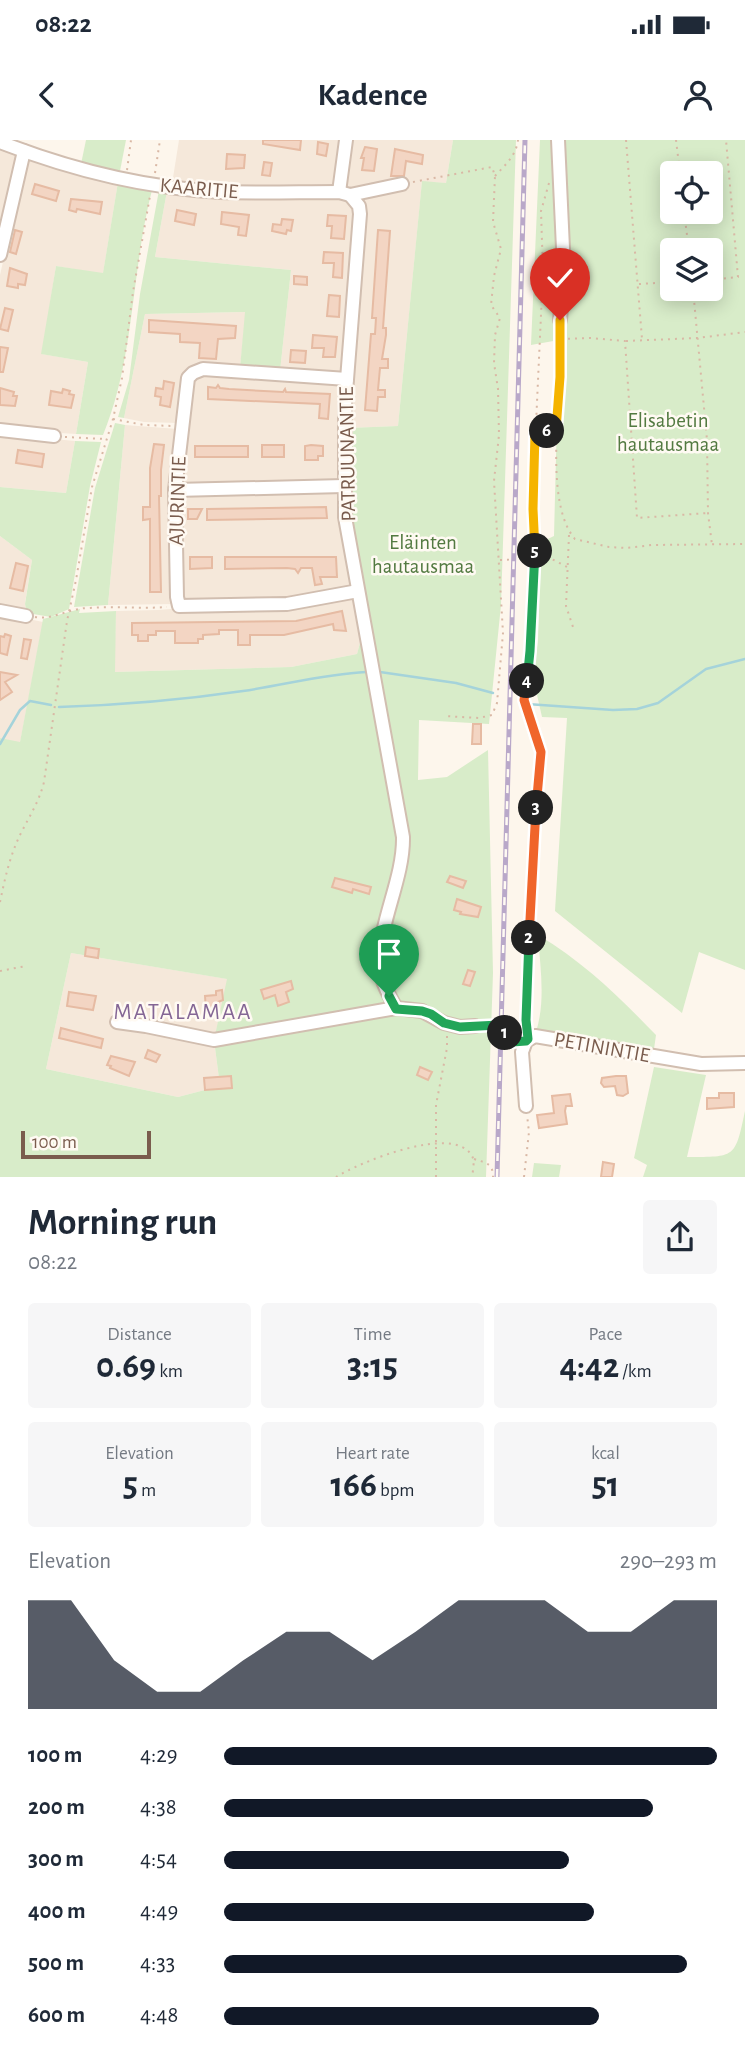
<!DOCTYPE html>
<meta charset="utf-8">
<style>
:root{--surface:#fff;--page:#f6f6f7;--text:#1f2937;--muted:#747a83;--accent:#111827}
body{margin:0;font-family:"Alegreya Sans",sans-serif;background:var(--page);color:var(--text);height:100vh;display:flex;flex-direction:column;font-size:26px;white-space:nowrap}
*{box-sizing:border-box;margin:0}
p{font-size:23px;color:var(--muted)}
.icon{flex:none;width:38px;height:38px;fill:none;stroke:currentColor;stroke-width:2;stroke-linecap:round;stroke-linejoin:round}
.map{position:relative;height:1037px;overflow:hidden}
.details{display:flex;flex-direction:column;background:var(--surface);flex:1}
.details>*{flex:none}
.fabs{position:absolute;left:660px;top:21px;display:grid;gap:14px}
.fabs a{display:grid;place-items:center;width:63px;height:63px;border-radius:7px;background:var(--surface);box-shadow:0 4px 18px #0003;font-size:35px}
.scale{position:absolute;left:21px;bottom:18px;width:130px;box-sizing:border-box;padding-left:7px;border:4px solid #7a5c4d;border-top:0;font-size:19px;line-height:24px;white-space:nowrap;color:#7a5c4d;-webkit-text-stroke:5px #fffaf3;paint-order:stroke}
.pin{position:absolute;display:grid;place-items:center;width:60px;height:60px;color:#fff;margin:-72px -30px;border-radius:50% 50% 50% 0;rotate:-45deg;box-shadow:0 0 7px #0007}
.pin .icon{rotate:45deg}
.km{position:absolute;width:35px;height:35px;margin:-18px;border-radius:50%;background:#222;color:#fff;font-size:19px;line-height:35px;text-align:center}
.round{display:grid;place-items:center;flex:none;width:74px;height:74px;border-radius:7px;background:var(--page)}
.head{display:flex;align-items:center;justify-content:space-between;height:119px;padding:0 28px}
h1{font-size:38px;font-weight:700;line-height:52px}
.metrics{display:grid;grid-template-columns:repeat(3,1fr);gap:10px;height:119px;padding:7px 28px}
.metrics div{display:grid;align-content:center;border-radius:7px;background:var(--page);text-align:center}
.metrics b{font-size:35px;font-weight:700}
.metrics small{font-size:19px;font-weight:400}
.metrics p{font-size:19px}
.chart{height:196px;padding:14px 28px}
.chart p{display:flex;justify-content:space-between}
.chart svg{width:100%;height:126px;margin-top:7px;fill:var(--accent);opacity:.7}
ul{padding:0 28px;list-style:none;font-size:23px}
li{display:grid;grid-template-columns:112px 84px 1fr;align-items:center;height:52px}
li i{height:18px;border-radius:9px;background:var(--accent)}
.status{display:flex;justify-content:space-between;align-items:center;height:49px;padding:0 35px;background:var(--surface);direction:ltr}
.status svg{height:19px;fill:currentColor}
header{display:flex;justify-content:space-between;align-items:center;height:91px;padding:0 28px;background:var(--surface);font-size:32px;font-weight:700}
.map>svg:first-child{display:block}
</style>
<div class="status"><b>08:22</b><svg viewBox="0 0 49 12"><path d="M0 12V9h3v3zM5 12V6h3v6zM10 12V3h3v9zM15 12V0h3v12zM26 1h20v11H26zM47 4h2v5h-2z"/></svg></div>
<header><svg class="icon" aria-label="back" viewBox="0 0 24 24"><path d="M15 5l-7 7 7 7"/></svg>Kadence<svg class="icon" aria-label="person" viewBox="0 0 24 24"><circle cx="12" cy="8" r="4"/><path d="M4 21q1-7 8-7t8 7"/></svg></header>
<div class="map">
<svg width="745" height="1037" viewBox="0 0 745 1037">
<rect width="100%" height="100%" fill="#fdf6ec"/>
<g fill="#f5e8da">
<path d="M179,0H342L335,48L273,49L172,44Z"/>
<path d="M349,0H453L446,43L422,42L398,286L348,288L363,73L342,50Z"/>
<path d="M0,7L18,14L0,94Z"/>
<path d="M27,16L118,42L103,134L56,126L42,214L88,222L76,294L28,291L0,286V135Z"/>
<path d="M167,51L349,58L356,68L344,235L280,231L291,130L155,117Z"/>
<path d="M246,172L240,228L197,227L178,283L144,282L124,278L145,174Z"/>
<path d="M199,232L344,241L341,343L178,347L188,247Z"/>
<path d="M125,285L178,289L175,464L108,465Z"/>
<path d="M0,294L75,301L66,353L0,347Z"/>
<path d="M341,349L356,449L286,462L181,463L179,353Z"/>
<path d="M0,396L32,420L25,463L27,473L0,468Z"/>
<path d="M357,454L364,488L357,514L291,527L114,532L116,471L158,470Z"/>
<path d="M0,473L43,482L20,603L0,598Z"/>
<path d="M71,813L228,839L214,900L220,946L178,957L46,929Z"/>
</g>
<g fill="#d8ecc9" fill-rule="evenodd">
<path d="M86,0H126L120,31L81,24Z"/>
<path d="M453,0H516L501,465L489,584L419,580L418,640L447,637L488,610L493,833L486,1037H0V598L20,602L43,479L80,469L79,473L116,471L115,532L291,527L357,514L364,488L349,376L348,288L398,286L422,41L446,43ZM71,813L227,839L214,900L220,946L178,957L46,929Z"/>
<path d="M540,0H745V830L699,812L682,873L555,771L567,578L542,577L533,537L538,500L539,466L535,405L554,396L559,200L531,205ZM672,33H710V72H672ZM672,110H710V149H672Z"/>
<path d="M118,42L152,50C131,131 135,218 103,295L76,294L88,222L41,214L56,126L103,133Z"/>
<path d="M159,50L167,51L155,117L291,130L280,231L240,228L245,172L145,174L124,278L118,277L129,240L140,154Z"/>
<path d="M115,283L125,285L108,465L74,467L95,348Z"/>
<path d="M75,301L101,302L90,346L69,469L51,477L27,473L25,464L32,420L0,396V347L66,353Z"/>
<path d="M538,795C585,823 618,856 656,895L654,909L594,902L536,892C546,860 540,827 538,795Z"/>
<path d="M654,927L706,935L687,1017C736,1017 735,1018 745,971V1037H643L647,1025L634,1018Z"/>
<path d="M534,1023L561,1025L559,1037H532Z"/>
</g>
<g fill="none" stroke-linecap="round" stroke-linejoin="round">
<g stroke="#a5d3da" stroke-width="2.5">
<path d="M380,532L456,543L493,553"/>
<path d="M527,564L613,570L637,569L658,563L706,529L745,519"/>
<path d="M59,567C121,565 182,560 243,551C284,545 325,534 366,532"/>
<path d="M0,604L20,570L30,561L51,565"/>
</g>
</g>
<g fill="#f3d5c3" stroke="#e6bba3" stroke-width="2">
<path d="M263,0H301L300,10L263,4Z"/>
<path d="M318,2L328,4L326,16L317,14Z"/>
<path d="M365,7L377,9L374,31L362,30L364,18H361Z"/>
<path d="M395,9L423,15L422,24L406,21L404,36H391Z"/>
<path d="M227,14L245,15L244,28L226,29Z"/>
<path d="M264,22L272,23L270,36L262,35Z"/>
<path d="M35,44L59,51L56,61L32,54Z"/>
<path d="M71,59L102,62L100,74L77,69L76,72L69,70Z"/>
<path d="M177,70L196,74L194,85L175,81Z"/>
<path d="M222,72L249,75L246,96L238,95L239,87L221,84Z"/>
<path d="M328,75L346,76L344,99L331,98L332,86H327Z"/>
<path d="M282,79L293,80L291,91L287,90L286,94L272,91L273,84L281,85Z"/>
<path d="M15,90L22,92L16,114L10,112Z"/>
<path d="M378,90L390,91L383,188H386V195L382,219H388V228H380L378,250H385V257H378L377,271L365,270L371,194H375L376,178H372Z"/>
<path d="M324,112L343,113L342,138L333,137L334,123H323Z"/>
<path d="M10,128L27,134L25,145L18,144V148L7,146Z"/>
<path d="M294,136L307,137V145L294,144Z"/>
<path d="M329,155L340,156L339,177L327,176Z"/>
<path d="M5,168L13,170L8,191L0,189Z"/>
<path d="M149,180L236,186L235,198L218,199L216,219L199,218L200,203L180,202V194L149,192Z"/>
<path d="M313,195L337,197L335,217H323L324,208H312Z"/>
<path d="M0,207L8,208L3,232H0Z"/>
<path d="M291,210L306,211L305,223L290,222Z"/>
<path d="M164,241L174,243L170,267L160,265L161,257L155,256L156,248L163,249Z"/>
<path d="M218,245L220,248L229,249L283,252L285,249L286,252L330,254L328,279L319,278L320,264L208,259V247L216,248Z"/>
<path d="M0,248L14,252L13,256H17L15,266L0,265Z"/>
<path d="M63,249L70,251L69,254L74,255L71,268L49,265L51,251L62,253Z"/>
<path d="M154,304L164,305L161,330V356H159L161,452H150V379L143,380V367H150V328Z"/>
<rect x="262" y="305" width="22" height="12"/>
<path d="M311,305L323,306V316H318V320H305V306Z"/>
<rect x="195" y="306" width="53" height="11"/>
<path d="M18,310L44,314L42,327L16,323Z"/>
<path d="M326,367L327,378L207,380V369Z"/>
<path d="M188,369H202L197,379H188Z"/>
<path d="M190,417H212V428L190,429Z"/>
<path d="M225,417H336L337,437H320L322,444L315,445L312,428H301L298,433L295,429L287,428L225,429Z"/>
<path d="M16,423L28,426L23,451L10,448Z"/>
<path d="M342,471L346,491L334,490L333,484L284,495H250V505H238V490H219V494L203,495V499H198V503H175V491H156V495H148V501H138V495H132V483L296,481Z"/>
<path d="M5,494L11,496L7,515L0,513V496L4,497Z"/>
<path d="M24,499L31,500L27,519L21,518Z"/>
<path d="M0,532L17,535L5,542L12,552L0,560Z"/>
<path d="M473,584H481V604H472Z"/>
<path d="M450,736L466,741L463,748L447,742Z"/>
<path d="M335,738L371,747L369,754L353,749L352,753L332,747Z"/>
<path d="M457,759L481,767L478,777L460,774L461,772L454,770Z"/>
<path d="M86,807L99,809L98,818L85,816Z"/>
<path d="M468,830L475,832L470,846L463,844Z"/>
<path d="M291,841L293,849L286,852L289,862L278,866L275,855L264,859L261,850Z"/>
<path d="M222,850L223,860L218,862L219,870L206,871L205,856L216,855V851Z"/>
<path d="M69,852L96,856L93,870L67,866Z"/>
<path d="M61,888L103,899L101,908L59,898Z"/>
<path d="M148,910L160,915L156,922L145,918Z"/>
<path d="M111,916L135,922L129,936L110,928L111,926L107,925Z"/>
<path d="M420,927L432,932L428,940L417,935Z"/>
<path d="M231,936L232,948L205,950L204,938Z"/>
<path d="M616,936H626L628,953L623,956L617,955L615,946L604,947L601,943L602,938Z"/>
<path d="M719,953H734V967L707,969V958H719Z"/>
<path d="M570,954L572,966H566L565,971L567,984L539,988L537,975L554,973L552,956Z"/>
<path d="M603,1022L614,1024L612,1037H601Z"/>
</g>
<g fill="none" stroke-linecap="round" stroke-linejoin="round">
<defs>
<g id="minor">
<path d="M558,0L564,130L560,180"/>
<path d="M0,2C69,29 145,48 220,52C260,53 299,52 339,52L350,55L402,44"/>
<path d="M339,52L346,0"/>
<path d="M0,115L24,11"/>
<path d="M347,239L203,229L193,233L188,238L175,350L177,457L179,466L287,464L358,451"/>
<path d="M0,290L54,296"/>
<path d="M175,350L344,346"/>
<path d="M0,471L26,476"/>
<path d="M396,868L422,871L444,883L460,887L475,886"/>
<path d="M117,882L146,886L214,900L396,868C391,859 385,849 382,838C371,796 404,744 403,697L345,377V265L360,74L359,66L350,55"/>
<path d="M526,966L522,912L526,901L535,896L701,924L745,923"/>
</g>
</defs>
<use href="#minor" stroke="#d1beb0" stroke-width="16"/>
<g stroke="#d9b8a5" stroke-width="2" stroke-dasharray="2 5" stroke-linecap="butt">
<path d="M626,0L642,199"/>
<path d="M676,0L680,33"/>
<path d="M127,30L131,0"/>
<path d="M155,33L160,0"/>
<path d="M495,36C505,25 516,16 518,0"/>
<path d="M413,42L492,27L495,36L493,82L501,109L494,136L491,165L500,178L495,195L494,223L498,249L499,295L494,341L503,493L497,563L492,575L479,578L444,576"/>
<path d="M549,43L541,71L543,131L533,350L535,415L548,417L567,427"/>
<path d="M684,72L689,110"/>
<path d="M710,140L738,137L726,0"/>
<path d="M639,144L672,142"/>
<path d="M693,149L707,300L708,373L712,405"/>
<path d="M559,191C559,207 560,223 560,240C558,281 547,367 575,399L609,407L626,408L652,405L745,404"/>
<path d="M561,199L590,198L625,201L637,378L708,373"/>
<path d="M626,201L697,198L745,192"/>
<path d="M113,279L144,285L173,286"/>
<path d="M536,292L555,290"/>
<path d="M65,297L105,299"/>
<path d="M569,395L566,466L574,490"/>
<path d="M500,420L524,419L535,415L530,511L524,560L541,613L530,754L526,888"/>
<path d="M35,477C54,480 69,468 89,468C115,466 141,469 167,467"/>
<path d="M0,762C5,738 10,715 21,693C30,675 39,662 44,642L67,481L76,440L92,347L113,279L122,238L133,152L150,56"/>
<path d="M0,831L26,826"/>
<path d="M486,887L499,885L514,902"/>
<path d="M474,1019C486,1023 493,1023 493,1037"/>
<path d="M336,1037C358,1023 454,983 472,1016C475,1021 473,1030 472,1037"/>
<path d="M436,1037V965L447,908V894"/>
<path d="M524,1037L529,992L527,975"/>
</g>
<use href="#minor" stroke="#fff" stroke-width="12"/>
<defs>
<path id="rail" d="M497,1037L525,0"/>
</defs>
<use href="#rail" stroke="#b9a8c9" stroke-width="5"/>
<use href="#rail" stroke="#fffaf3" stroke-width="2.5" stroke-dasharray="8" stroke-linecap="butt"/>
</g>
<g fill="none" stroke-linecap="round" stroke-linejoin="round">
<defs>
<path id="split-1" d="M389,856L396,869L422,871L431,874L444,883L460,887L499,885L505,893"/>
<path id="split-2" d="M505,893L512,902L526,901L528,899L526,880L529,798"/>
<path id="split-3" d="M529,798L536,668"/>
<path id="split-4" d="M527,541L524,560L541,612L536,668"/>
<path id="split-5" d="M527,541L530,511L535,411"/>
<path id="split-6" d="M535,411L533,369L535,293L547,291"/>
<path id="split-7" d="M547,291L556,290L560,237V180"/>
</defs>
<use href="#split-1" stroke="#fff" stroke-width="14"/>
<use href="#split-2" stroke="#fff" stroke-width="14"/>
<use href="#split-3" stroke="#fff" stroke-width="14"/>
<use href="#split-4" stroke="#fff" stroke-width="14"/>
<use href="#split-5" stroke="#fff" stroke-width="14"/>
<use href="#split-6" stroke="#fff" stroke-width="14"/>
<use href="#split-7" stroke="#fff" stroke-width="14"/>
<use href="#split-1" stroke="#22a559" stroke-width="9"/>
<use href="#split-2" stroke="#22a559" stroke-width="9"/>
<use href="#split-3" stroke="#f0652b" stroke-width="9"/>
<use href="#split-4" stroke="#f0652b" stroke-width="9"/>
<use href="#split-5" stroke="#22a559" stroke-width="9"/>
<use href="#split-6" stroke="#f5b400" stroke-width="9"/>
<use href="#split-7" stroke="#f5b400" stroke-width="9"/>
</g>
<g text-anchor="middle" stroke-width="5" stroke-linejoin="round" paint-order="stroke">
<g font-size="21" fill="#7a5c4d" stroke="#fffaf3">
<text transform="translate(199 48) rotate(5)" y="7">KAARITIE</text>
<text transform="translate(347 314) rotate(-91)" y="7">PATRUUNANTIE</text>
<text transform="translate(177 361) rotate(-88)" y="7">AJURINTIE</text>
<text transform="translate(602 907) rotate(10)" y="7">PETININTIE</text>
</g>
<g font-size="21" fill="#537a41" stroke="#fffaf3">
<text x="668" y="287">Elisabetin<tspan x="668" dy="24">hautausmaa</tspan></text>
<text x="423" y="409">Eläinten<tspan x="423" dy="24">hautausmaa</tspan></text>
</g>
<g font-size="23" letter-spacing="2" fill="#846695" stroke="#fffaf3">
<text x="183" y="879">MATALAMAA</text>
</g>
</g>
</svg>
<div class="fabs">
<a><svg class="icon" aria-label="locate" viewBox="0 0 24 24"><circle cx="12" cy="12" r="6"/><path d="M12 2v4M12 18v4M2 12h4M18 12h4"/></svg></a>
<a><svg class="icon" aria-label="layers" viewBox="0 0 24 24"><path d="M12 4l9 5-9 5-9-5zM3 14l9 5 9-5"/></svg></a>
</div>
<div class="scale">100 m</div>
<div class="pin" style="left:389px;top:856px;background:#1e9e55"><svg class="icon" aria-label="arrive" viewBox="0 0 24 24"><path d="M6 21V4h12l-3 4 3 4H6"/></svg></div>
<div class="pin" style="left:560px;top:180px;background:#d93025"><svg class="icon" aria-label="check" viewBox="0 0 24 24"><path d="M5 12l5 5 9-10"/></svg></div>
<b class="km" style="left:505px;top:893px">1</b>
<b class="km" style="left:529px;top:798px">2</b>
<b class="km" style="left:536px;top:668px">3</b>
<b class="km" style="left:527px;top:541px">4</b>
<b class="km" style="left:535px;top:411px">5</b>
<b class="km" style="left:547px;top:291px">6</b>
</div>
<section class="details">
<div class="head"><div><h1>Morning run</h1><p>08:22</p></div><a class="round"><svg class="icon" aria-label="share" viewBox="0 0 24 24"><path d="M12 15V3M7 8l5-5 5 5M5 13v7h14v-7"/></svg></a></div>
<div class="metrics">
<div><p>Distance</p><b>0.69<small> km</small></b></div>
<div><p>Time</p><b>3:15</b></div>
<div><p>Pace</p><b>4:42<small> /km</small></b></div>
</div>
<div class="metrics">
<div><p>Elevation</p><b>5<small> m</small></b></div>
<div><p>Heart rate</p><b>166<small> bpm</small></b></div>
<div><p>kcal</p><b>51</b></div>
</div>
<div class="chart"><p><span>Elevation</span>290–293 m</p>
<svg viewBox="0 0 160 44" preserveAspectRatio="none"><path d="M0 44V6L10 6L20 27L30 38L40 38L50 27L60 17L70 17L80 27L90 17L100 6L110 6L120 6L130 17L140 17L150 6L160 6V44z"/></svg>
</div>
<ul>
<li><b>100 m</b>4:29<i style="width:100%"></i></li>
<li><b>200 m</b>4:38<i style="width:87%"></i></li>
<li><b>300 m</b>4:54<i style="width:70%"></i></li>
<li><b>400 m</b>4:49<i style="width:75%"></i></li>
<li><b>500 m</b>4:33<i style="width:94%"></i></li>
<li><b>600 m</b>4:48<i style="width:76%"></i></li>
</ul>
</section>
